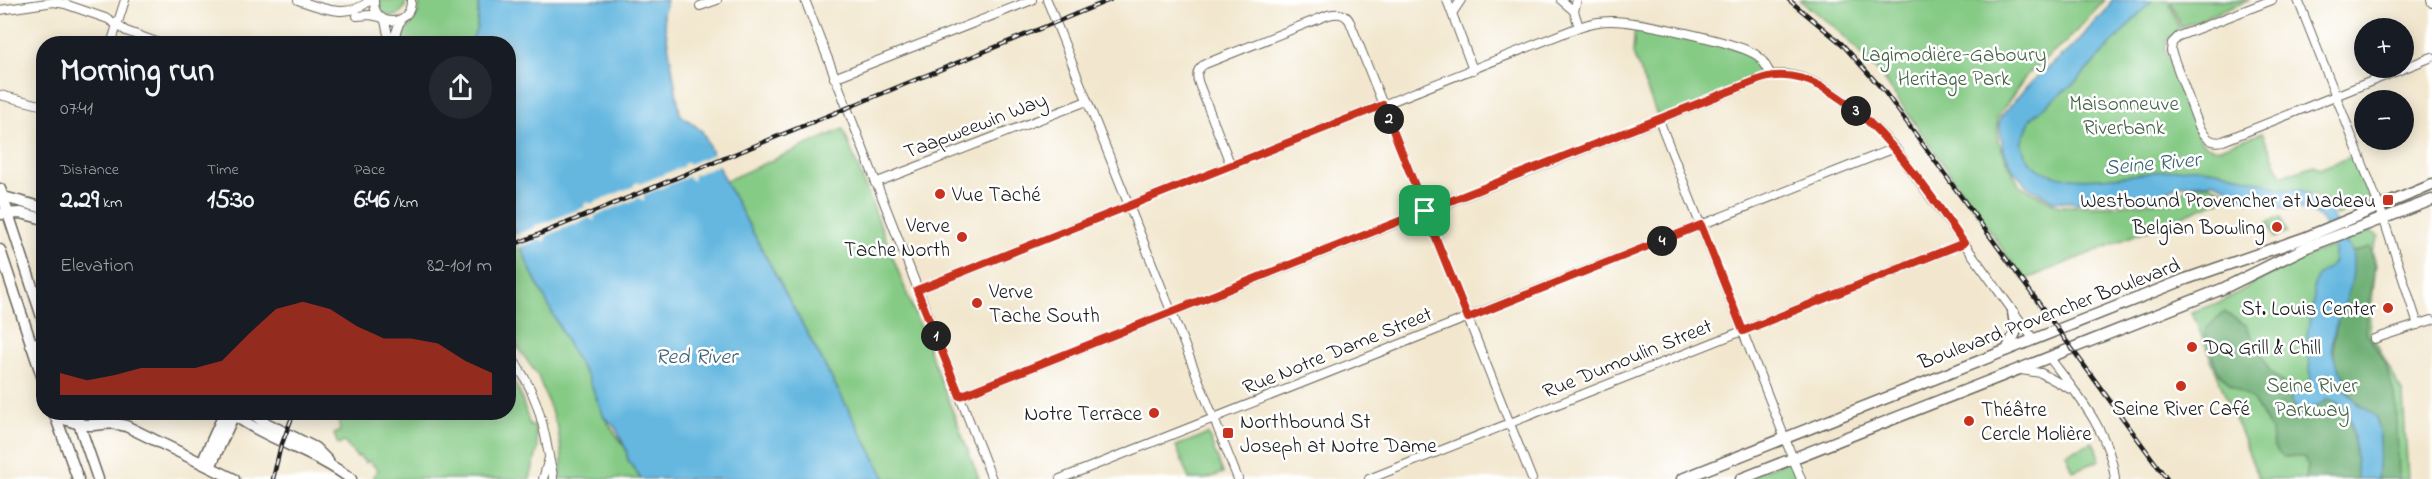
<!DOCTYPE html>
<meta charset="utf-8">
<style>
:root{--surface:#171b24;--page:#242831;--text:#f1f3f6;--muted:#9ea1a6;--accent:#c8321e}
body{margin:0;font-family:"Indie Flower",sans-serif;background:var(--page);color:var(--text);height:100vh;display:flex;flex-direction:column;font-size:22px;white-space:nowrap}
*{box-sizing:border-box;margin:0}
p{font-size:20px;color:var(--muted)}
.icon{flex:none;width:33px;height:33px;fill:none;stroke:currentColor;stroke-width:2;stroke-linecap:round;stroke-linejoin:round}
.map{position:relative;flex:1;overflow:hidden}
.drawer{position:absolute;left:36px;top:36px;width:480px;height:384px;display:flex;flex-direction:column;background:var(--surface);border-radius:24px;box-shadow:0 3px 15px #0003}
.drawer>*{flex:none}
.tools{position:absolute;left:2354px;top:18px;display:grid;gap:12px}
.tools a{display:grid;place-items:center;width:60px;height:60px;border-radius:50%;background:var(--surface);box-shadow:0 3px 15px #0003;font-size:30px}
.pin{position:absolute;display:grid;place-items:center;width:51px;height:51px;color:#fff;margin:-26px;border-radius:12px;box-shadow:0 3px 9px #0006}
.km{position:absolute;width:30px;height:30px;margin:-15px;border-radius:50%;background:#222;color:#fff;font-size:16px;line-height:30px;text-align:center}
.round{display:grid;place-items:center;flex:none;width:63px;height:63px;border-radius:32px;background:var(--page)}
.overview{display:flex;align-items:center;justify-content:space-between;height:102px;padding:0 24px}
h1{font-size:33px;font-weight:800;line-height:45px}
.figures{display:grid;grid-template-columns:repeat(3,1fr);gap:9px;height:102px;padding:6px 24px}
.figures div{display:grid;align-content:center}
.figures b{font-size:26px;font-weight:800}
.figures small{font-size:16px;font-weight:400}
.figures p{font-size:16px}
.chart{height:168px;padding:12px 24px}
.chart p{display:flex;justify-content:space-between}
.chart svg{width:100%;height:108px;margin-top:6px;fill:var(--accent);opacity:.7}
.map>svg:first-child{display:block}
</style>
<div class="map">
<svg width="2432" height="479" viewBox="0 0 2432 479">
<rect width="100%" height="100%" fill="#fff"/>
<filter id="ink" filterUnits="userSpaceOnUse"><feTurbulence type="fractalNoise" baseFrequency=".0167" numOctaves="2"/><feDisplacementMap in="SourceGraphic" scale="12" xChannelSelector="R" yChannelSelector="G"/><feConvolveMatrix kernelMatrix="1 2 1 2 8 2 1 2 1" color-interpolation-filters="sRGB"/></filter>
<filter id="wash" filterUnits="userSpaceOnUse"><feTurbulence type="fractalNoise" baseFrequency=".008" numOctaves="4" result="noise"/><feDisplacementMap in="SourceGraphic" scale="24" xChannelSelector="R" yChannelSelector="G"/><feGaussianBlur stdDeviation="1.35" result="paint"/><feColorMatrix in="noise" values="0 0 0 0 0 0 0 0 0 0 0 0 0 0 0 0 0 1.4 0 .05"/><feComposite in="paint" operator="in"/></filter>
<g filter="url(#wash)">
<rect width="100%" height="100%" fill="#f2e7ce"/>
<g fill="#85ca85" stroke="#507350" stroke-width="1.5">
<path d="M380,0H405V7L397,16H388L381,10Z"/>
<path d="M419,0H479L477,27L478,43L400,44C400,27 421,26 419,0Z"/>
<path d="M1799,0H2105L2066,42L2026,76L1997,118L1998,141L2019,185L2059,206H2111L2172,201L2189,186L2209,184L2234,195L2024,280L1881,75L1837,29Z"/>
<path d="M2149,0H2169L2179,29L2166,42L2165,50L2200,140C2206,146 2211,149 2220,148L2262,133L2282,176L2314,165L2319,169L2350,157L2355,158L2370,199L2337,216L2327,202L2312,194L2192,171L2080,184L2042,175L2022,156L2021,129Z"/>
<path d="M2171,0H2250L2181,27Z"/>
<path d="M1635,24L1753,53L1771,75L1659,120L1633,54Z"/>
<path d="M843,129L979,479H886L725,181Z"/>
<path d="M508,207L514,230L529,267L573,354L589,379L604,417L626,449L628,460L641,479H560L562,458L558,429L538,376L509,335Z"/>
<path d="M2281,217L2287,233L2274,238L2268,222Z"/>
<path d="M2371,231L2379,237L2372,251L2376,265L2369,329L2403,394L2408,479H2259L2192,312L2225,300L2291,262Z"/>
<path d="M509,374L520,393L530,426H535L538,448L530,479H375L373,476L378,470L369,461L366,463L359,456L357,457L344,442L338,445L334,434L340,431L337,413L508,412Z"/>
<path d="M1208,434L1223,473L1206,479H1189L1176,446Z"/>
<path d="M2093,442L2100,460L2073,471L2066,453Z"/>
<path d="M1793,458L1801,479H1741Z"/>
</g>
<g fill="#6cae72" stroke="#446547" stroke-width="1.5">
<path d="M2370,247L2375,265L2365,331L2385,362L2396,401L2399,479H2377L2380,438L2376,417C2371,412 2362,408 2358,404C2349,394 2344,384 2339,373C2319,327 2360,296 2351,252Z"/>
<path d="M2224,312L2246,325L2269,370L2294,393L2290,399L2296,408L2293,416L2306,413L2327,400C2360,402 2353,456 2358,479H2305L2307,466L2304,457H2283L2274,448L2272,432L2252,399L2230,385L2218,371L2205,336V330Z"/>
</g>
<g fill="#65b7e0" stroke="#406a7e" stroke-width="1.5">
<path d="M479,0H667L663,14L680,114L702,131L725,181L886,479H641L628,460L626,449L615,427L604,417L589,379L573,354L529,267L514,230L508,207V44H467L472,41L477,27Z"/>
<path d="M2112,0H2152L2078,80L2031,118L2021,143C2023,147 2024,153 2026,156C2050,198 2151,169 2191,168C2221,167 2252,181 2280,188C2289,190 2298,188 2307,192L2310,199L2327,206C2336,217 2337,232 2345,243C2347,246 2350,246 2351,250C2355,258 2353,278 2350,287C2340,327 2317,341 2347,381L2346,390L2359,406L2365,408L2376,417L2380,438L2377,479H2358C2353,456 2360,401 2327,400L2293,419L2296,408L2290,399L2294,393L2305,388L2311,377L2307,335L2314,296V285L2318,275L2332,265L2334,260V248L2322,220L2312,212L2297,208L2286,209L2240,198L2233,190L2215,182L2179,185L2152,200L2081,203L2054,201L2027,186L2014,171L2003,149L1999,124L2000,118L2027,86L2077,43L2096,20L2103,15Z"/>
</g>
<path fill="#f2e7ce" d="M716,153L721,164L694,175L693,181L688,177L644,195V201L639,198L595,216L594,221L589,218L546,236L545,242L540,239L518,248L513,236L535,227V225L541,224L585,207L584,204L589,202L590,204L634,186V184L639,182L640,184L684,166L683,164L688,162L689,164Z"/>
</g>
<g filter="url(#ink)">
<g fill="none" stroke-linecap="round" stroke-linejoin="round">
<defs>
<g id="minor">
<path d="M298,0C321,8 349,20 370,0"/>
<path d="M374,0C372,28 412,28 411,0"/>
<path d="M805,0L992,479"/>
<path d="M1047,0L1238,479"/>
<path d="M1447,0L1473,70"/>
<path d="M1561,0L1574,11"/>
<path d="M1577,0L1574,11L1579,27"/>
<path d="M2272,0L2179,36L2172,43L2171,51L2199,126C2205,137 2210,144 2223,141L2432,57"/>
<path d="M2298,0L2380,208L2418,325"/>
<path d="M2431,0L2432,3"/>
<path d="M700,6L717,0"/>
<path d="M0,10L54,2L65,4L108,19L126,31L162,44"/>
<path d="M1453,12L1461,0"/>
<path d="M357,16L370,15L380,17"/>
<path d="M385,21L390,44"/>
<path d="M111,44L125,0"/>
<path d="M392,44L400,21"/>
<path d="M834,78L1032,0"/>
<path d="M0,95L44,106"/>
<path d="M1659,120L1801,479"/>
<path d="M1231,166L1199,84C1196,76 1196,69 1205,64L1328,15C1337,13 1345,12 1350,22L1532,479"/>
<path d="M875,183L1087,101"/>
<path d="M917,290L1579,27C1590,23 1600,21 1611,21C1636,21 1739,42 1758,56C1764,61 1767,68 1771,75C1817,68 1866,117 1895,148L2034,340"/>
<path d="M2374,339L2432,320"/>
<path d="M508,353C534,386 542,415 549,456C550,464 553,470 553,479"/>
<path d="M2049,357C2076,393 2110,432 2115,479"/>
<path d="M2021,370L2041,373L2070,389"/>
<path d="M960,396L1771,75"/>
<path d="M543,479L549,458"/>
<path d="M1060,479L1895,148"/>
<path d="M1369,479L1964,243"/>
</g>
<g id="major">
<path d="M0,189L44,323"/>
<path d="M0,196L44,208"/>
<path d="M0,214L21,213L44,219"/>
<path d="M0,250L44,382"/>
<path d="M31,345L44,341"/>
<path d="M2007,350L2016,331L2013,312"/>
<path d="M54,412L78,479"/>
<path d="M75,412L98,479"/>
<path d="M230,412C267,440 314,451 351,479"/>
<path d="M251,412L262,421L315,448L328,461"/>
<path d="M55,416C66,419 77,425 88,425C103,425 109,421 126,426L234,479"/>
<path d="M202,463L225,412"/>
<path d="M210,467L235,412"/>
<path d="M1682,479L2186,279L2304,238L2432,185"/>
<path d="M1741,479L2222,289L2307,247L2432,200"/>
</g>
</defs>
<use href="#minor" stroke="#67635a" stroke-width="10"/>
<use href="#major" stroke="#67635a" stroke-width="13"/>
<use href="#minor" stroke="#fff" stroke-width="8"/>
<use href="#major" stroke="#fff" stroke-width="10"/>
<defs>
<g id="rail">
<path d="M1789,0L1842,44L1884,91L2167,479"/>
<path d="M508,247L1110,0"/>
<path d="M273,479L280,449L294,412"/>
</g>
</defs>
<use href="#rail" stroke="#1c1c1c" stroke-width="4.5"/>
<use href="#rail" stroke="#fff" stroke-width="2" stroke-dasharray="7" stroke-linecap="butt"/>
</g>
</g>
<g fill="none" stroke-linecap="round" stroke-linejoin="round" filter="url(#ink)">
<defs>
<path id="route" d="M1425,211L960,396L917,290L1383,105L1425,211L1758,80C1838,50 1926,189 1964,243L1743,331L1701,225L1468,318L1425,211"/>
</defs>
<use href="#route" stroke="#fff" stroke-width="12"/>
<use href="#route" stroke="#c8321e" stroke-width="8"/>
</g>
<g fill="#c8321e" stroke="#fff" stroke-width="2">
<circle cx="940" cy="194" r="6"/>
<rect x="2382" y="194" width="12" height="12" rx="3"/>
<circle cx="2277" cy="227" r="6"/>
<circle cx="962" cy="237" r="6"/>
<circle cx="977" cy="303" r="6"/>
<circle cx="2388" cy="308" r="6"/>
<circle cx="2192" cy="347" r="6"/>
<circle cx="2181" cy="386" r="6"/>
<circle cx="1154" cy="413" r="6"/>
<circle cx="1969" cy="421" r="6"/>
<rect x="1222" y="427" width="12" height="12" rx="3"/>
</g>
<g text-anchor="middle" stroke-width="5" stroke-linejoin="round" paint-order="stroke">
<g font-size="21" fill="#466246" stroke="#fff">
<text x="1954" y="61">Lagimodière-Gaboury<tspan x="1954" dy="24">Heritage Park</tspan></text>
<text x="2124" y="110">Maisonneuve<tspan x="2124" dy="24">Riverbank</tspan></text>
<text x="2312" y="392">Seine River<tspan x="2312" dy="24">Parkway</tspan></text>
</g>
<g font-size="21" fill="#1c1c1c" stroke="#fff">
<text transform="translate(975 125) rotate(-21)" y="7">Taapweewin Way</text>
<text transform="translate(2049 313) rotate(-21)" y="7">Boulevard Provencher Boulevard</text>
<text transform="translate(1337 350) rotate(-22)" y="7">Rue Notre Dame Street</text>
<text transform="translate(1627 358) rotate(-22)" y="7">Rue Dumoulin Street</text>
</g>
<g font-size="21" fill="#1c1c1c" stroke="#fff" text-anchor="start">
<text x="952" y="201">Vue Taché</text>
<text x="2376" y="207" text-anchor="end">Westbound Provencher at Nadeau</text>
<text x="950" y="232" text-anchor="end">Verve<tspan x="950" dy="24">Tache North</tspan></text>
<text x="2265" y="234" text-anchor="end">Belgian Bowling</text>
<text x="989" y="298">Verve<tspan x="989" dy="24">Tache South</tspan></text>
<text x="2376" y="315" text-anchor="end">St. Louis Center</text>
<text x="2204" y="354">DQ Grill &amp; Chill</text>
<text x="2181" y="415" text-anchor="middle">Seine River Café</text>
<text x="1981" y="416">Théâtre<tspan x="1981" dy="24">Cercle Molière</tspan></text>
<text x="1142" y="420" text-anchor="end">Notre Terrace</text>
<text x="1240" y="428">Northbound St<tspan x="1240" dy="24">Joseph at Notre Dame</tspan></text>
</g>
<g font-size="22" font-style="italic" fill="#3d6274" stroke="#fff">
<text transform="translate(2152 162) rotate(-5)" y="8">Seine River</text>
<text x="696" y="363">Red River</text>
</g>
</g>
</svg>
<div class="tools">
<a>+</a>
<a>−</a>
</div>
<div class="pin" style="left:1425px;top:211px;background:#1e9e55"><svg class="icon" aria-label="arrive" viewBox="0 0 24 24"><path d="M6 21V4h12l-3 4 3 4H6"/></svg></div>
<b class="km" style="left:936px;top:336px">1</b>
<b class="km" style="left:1389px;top:119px">2</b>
<b class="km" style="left:1856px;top:111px">3</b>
<b class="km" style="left:1662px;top:241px">4</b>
<section class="drawer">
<div class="overview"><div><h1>Morning run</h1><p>07:41</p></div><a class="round"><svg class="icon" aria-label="share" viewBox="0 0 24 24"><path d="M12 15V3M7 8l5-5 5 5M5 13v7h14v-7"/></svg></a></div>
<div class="figures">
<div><p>Distance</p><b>2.29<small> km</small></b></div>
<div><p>Time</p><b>15:30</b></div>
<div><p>Pace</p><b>6:46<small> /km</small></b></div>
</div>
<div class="chart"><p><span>Elevation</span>82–101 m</p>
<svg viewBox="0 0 160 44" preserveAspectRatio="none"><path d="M0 44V35L10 38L20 36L30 33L40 33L50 33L60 30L70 19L80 9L90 6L100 9L110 16L120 21L130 21L140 23L150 30L160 35V44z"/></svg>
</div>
</section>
</div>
